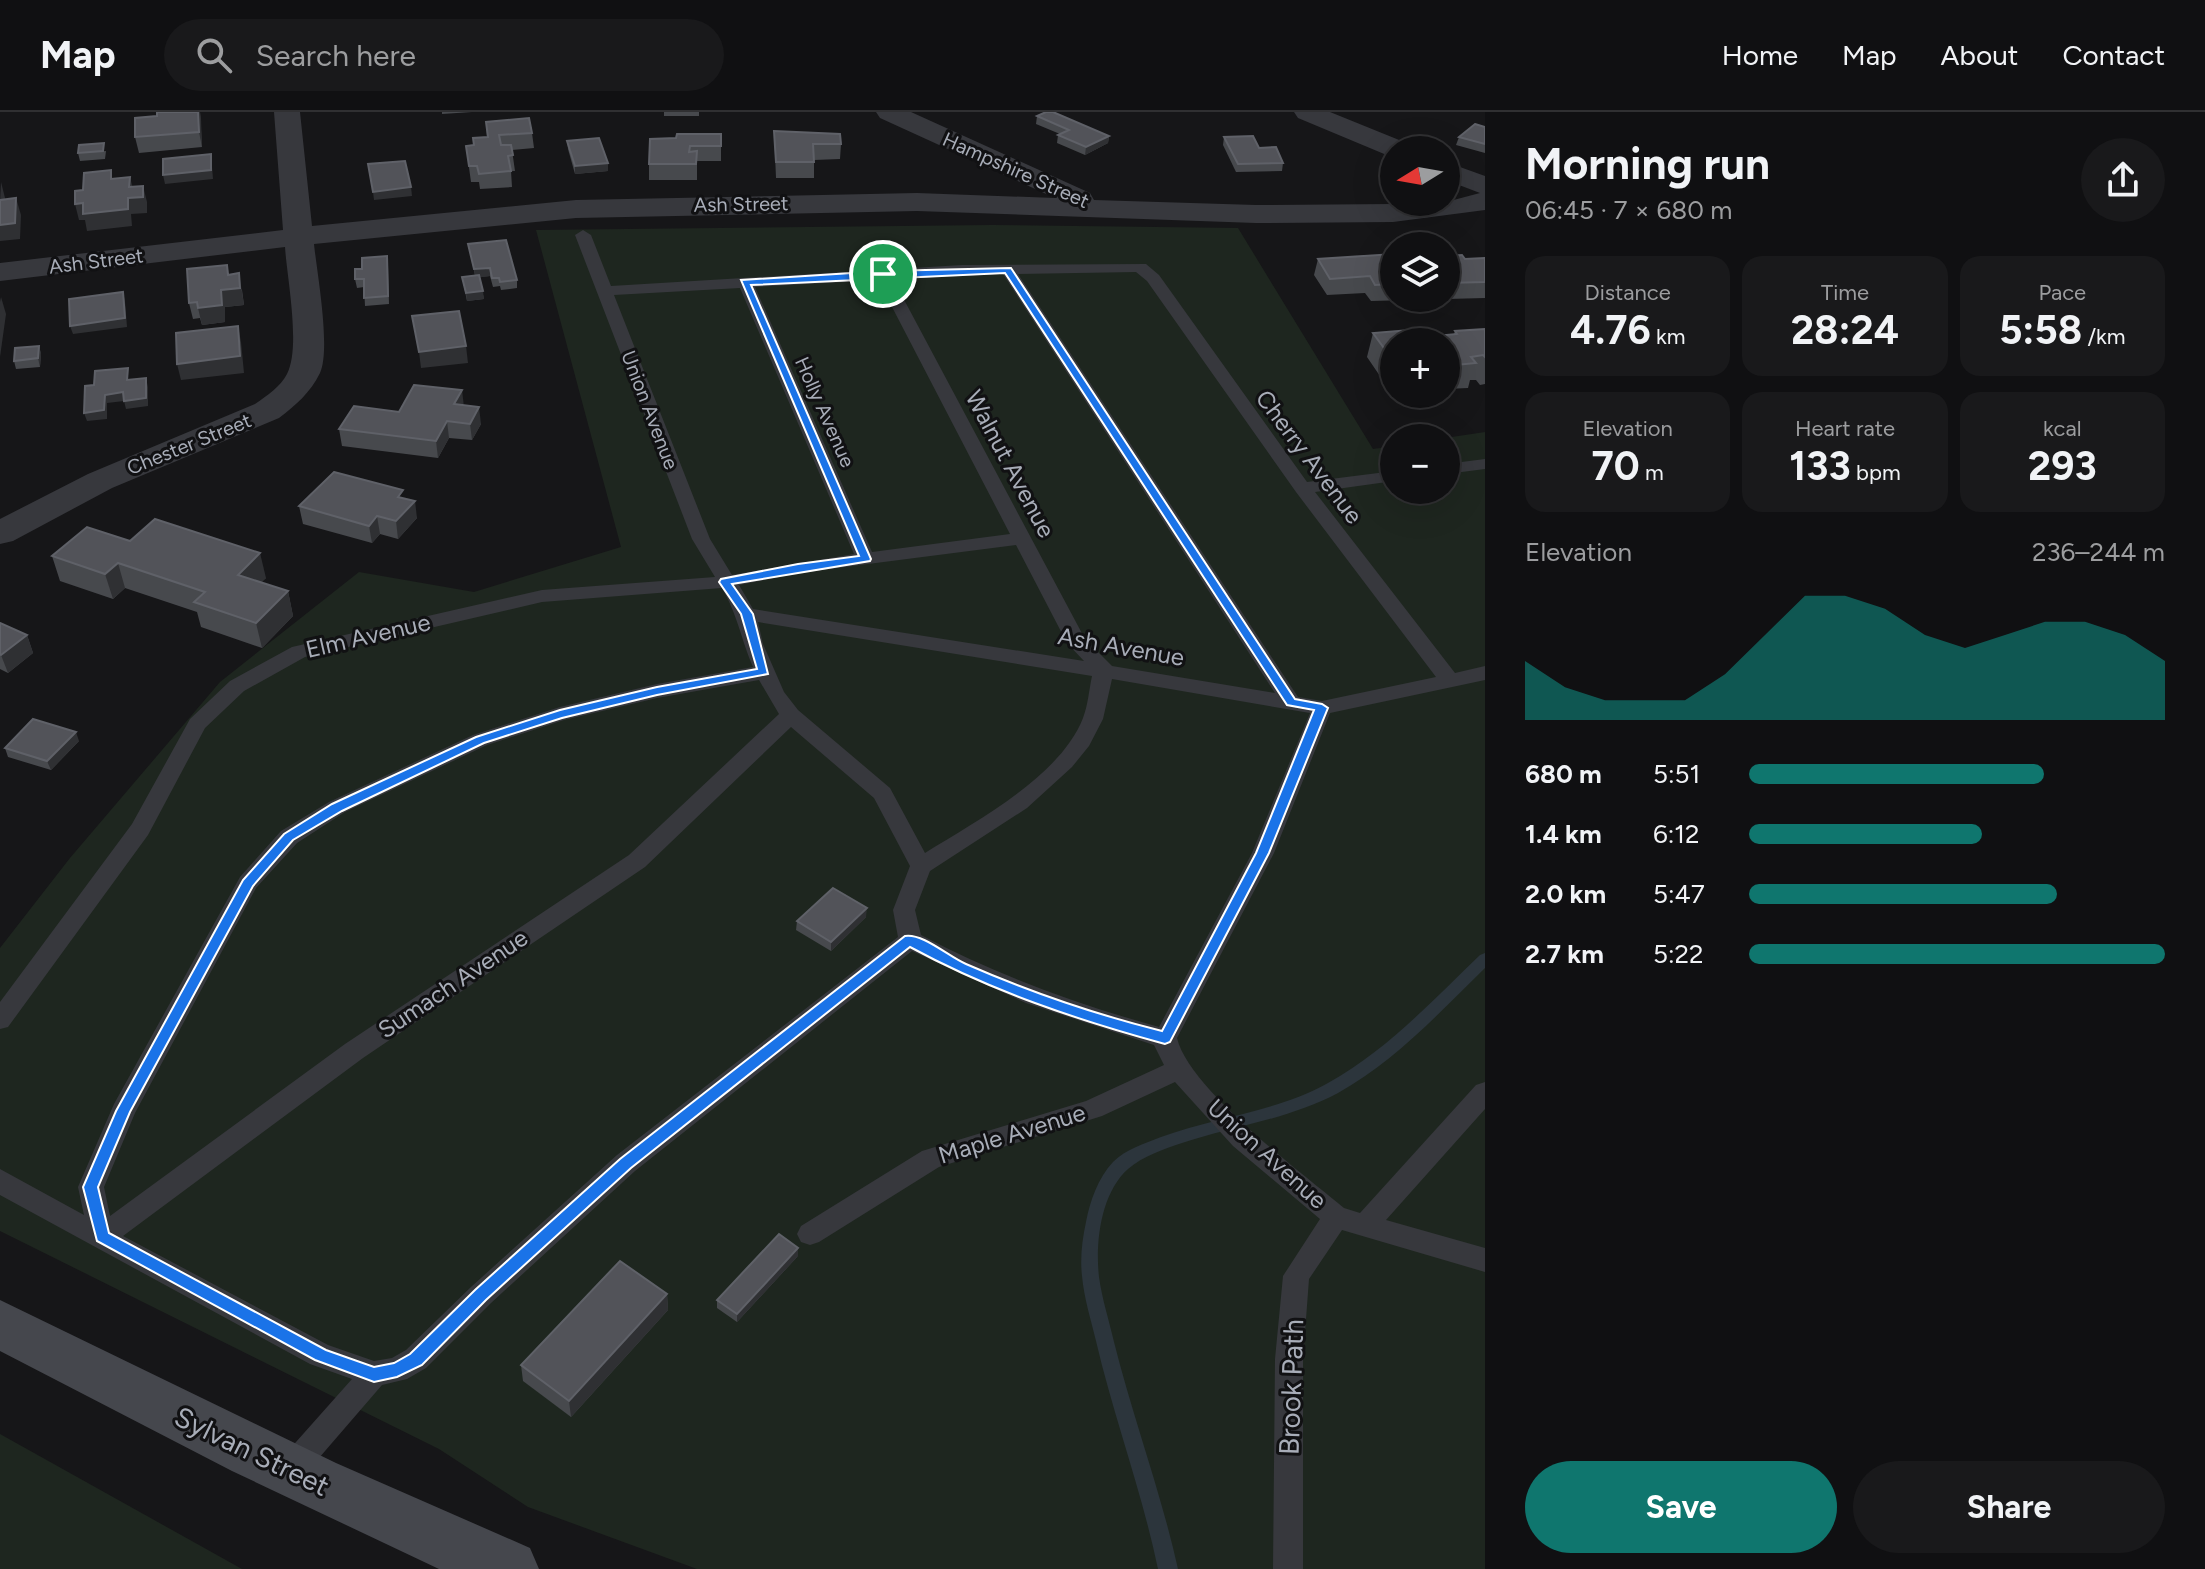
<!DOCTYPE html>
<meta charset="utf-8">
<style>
:root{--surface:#101012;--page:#19191b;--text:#f1f3f6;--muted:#9c9d9f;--line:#303032;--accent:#0f766e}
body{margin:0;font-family:Figtree,sans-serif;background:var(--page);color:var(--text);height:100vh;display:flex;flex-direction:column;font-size:30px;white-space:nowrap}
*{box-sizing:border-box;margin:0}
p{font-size:26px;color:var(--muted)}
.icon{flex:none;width:44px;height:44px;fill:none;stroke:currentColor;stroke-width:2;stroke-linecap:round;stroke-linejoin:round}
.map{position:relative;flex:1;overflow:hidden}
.details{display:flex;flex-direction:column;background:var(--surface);width:720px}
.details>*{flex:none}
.needle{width:52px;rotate:259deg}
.tools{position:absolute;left:1380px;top:24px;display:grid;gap:16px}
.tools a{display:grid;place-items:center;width:80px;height:80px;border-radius:50%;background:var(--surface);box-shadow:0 8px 32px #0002,0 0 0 2px var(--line);font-size:40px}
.pin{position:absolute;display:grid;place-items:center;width:68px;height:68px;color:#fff;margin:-34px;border:4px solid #fff;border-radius:50%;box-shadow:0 2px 8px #0007}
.round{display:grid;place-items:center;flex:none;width:84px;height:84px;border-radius:42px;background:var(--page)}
.summary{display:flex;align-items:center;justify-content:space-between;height:136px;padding:0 40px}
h1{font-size:44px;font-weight:700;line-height:60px}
.figures{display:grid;grid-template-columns:repeat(3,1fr);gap:12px;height:136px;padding:8px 40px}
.figures div{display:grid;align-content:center;border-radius:20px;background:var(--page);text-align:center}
.figures b{font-size:40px;font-weight:700}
.figures small{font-size:22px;font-weight:400}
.figures p{font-size:22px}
.chart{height:224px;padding:16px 40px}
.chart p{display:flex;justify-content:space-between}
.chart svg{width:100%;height:144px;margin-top:8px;fill:var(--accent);opacity:.7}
.action{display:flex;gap:16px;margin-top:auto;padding:16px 40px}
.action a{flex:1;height:92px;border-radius:48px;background:var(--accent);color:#fff;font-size:32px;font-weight:700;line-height:92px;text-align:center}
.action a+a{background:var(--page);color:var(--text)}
ul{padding:0 40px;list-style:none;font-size:26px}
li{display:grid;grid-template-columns:128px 96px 1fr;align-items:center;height:60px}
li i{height:20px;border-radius:10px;background:var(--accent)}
header{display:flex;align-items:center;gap:48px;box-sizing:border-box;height:112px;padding:0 40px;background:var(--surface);border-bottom:2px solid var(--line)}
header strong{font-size:38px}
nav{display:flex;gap:44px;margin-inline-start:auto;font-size:28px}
.search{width:560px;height:72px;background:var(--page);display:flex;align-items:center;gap:20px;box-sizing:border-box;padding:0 28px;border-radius:44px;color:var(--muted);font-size:30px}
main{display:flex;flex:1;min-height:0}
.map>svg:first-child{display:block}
</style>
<header>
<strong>Map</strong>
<div class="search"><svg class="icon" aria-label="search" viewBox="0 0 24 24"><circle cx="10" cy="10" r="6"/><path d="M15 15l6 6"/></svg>Search here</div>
<nav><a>Home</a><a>Map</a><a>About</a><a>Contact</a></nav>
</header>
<main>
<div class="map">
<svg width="1485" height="1457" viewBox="0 0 1485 1457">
<rect width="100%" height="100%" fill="#161618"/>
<g fill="#1e261f">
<path d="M992,113L1238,116L1373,337L1394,334V378H1446L1445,326L1485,320V1457H697L528,1395L439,1337L0,1119V836L70,746L220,570L359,460L474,480L621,435L536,118Z"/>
<path d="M0,1322L242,1457H0Z"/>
</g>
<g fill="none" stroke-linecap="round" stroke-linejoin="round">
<path fill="#2c353c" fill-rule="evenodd" d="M1485,841V856C1439,901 1394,950 1338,981C1289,1007 1234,1014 1182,1031C1164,1037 1143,1044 1128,1057C1101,1081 1095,1130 1099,1165C1102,1187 1109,1208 1114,1230C1133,1306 1161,1380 1178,1457H1158C1142,1380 1114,1306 1096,1229C1091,1208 1084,1186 1082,1164C1080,1147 1082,1128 1086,1110C1090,1089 1098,1066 1113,1050C1126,1037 1144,1032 1161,1025C1215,1005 1276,1000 1328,971C1386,939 1432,889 1480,843Z"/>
<g fill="#37383d" fill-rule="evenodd">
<path d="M583,118L591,123L611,174L962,153L1146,152L1159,163L1307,370L1394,359V369L1315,380L1455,561L1485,554V568L1330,601L1274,741L1177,926C1189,977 1302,1061 1344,1096L1360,1101L1476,973L1485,970V997L1386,1108L1485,1136V1160L1342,1118L1309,1167L1303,1247V1457H1273L1275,1247L1283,1164L1320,1107L1233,1034L1175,970L1102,1004L939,1055L819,1130L810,1133L801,1130L797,1122L801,1114L922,1039L1086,989L1164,953L1154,933L1026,891L912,839L635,1059L491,1191L426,1256L407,1267L382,1273L300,1368L290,1372L280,1368L276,1358L280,1348L352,1267L310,1252L0,1083V1057L84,1103L78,1075L114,992L240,765L281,719L329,690L473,623L560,595L657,572L753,555C741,527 738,504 722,476L542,490L305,545L244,579L205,616L148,723L8,915L0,917V890L132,712L190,607L230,569L292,535L542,478L715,465L692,427L575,123ZM1136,160L1147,169L1296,380L1436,565L1322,589L1298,585L1018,162ZM1003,162L1275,581L1112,554L1085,527L893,167ZM878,168L1010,422L872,440L755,175ZM740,176L854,442L732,463L710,427L614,183ZM1016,433L1067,531L1084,549L753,497L739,473L798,461ZM758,510L1092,564C1089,578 1088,593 1083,606C1060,665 976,709 925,741L890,676L798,598L784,580L763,532ZM1112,567L1310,601L1252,741L1159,915C1076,892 997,863 921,823L915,798L930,759L1027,696L1072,655L1089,634L1103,607ZM759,568L779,602L629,743L345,932L110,1104L104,1075L135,1001L256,776L297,731L345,700L487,633L564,608L657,586ZM791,615L874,686L910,754L893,798L898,825L617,1043L471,1175L406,1238L392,1246L374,1249L328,1233L123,1124L363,946L645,755Z"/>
<path d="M1485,347V357L1446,362V352Z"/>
</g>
<g fill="#37383d" fill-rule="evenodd">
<path d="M274,0H300L312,114L576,88L917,81L1055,86L880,6L876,0H911L1090,81L1094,88L1256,93L1393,92L1446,90L1480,81L1446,68V50L1485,64V98L1393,110L1256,111L917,99L576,106L314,132C317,161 331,236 320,261C310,281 296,293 279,306L112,376L13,429L0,432V407L88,362L255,292C268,283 280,275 287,262C301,235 287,166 285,135L0,169V151L283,118Z"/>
<path d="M1294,0H1330L1409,32L1413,38H1394V45L1389,44L1298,6Z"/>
</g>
<path fill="#45474d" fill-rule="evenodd" d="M0,1188L336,1351L530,1436L539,1457H439L232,1359L0,1239Z"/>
</g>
<g fill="#47494d">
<path d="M157,0H200L202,35L139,41L135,25L157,4Z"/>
<path d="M442,0H472L442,2Z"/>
<rect x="664" y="0" width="35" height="4"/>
<path d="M1037,4L1109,24L1108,31L1085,43L1057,31L1058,23L1060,22L1036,12Z"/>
<path d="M486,10L532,21L534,36L512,38L515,59H511L512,75L480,77L479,70H471L466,34L473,33V26L487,25Z"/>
<path d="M1485,15V41L1456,33L1459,25Z"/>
<path d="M774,19L841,32L840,47L814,48V66H776Z"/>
<path d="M721,22V49H697V68H649V52L676,26Z"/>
<path d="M1224,25L1259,36L1283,51L1282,59L1236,60L1223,33Z"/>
<path d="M567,29L608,51V59L575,62L568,37Z"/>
<path d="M106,39L105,47L80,49L78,41Z"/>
<path d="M468,132L517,168V176L501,178L500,174L493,175L490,164L479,165L484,187L467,189L462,165L475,163Z"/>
<path d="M1394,142V186H1446V144L1465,147L1485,146V186L1371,189L1365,181L1327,183L1314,163L1318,147Z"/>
<path d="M388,153L389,192L365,194L364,175L357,176L355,167Z"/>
<path d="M229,162L242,178L244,193L225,195V210L202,213L200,206L193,207L189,191Z"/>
<path d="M1485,217V272L1480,273L1476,268H1470L1468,276L1446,277V230H1394V266L1382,267L1367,245L1373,221L1415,226L1454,222L1455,219Z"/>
<path d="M39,234L41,242L40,255L16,257L14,249Z"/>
<path d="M463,293L481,312L472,328L449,326L438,346L342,334L339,317L399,300Z"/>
<path d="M405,386L417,406L398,427L380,422L372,431L303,412L299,394Z"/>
<path d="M130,429L266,466L261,470L288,479L293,504L262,536L201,515L197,500L125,476L113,487L60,469L52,444Z"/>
<path d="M0,511L27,523L33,541L8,561L0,557Z"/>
<path d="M79,629L51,658L8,645L5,636Z"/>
<path d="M866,805L831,839L796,818L797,809Z"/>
<path d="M798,1144L737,1210L717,1196V1188Z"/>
<path d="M667,1182L668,1198L571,1305L523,1269L521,1253Z"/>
</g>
<g fill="#2f3033">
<path d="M198,0H200L201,6L202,35L199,20Z"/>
<path d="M1109,24L1108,31L1085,43L1086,35Z"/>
<path d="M211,42L213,67L165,72L163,63Z"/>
<path d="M608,51V59L575,62V54Z"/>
<path d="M130,65L134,81L143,74L147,90V101L131,102L132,114L87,119L85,108H79L75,92L129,75Z"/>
<path d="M1,70L5,86L4,104L0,90Z"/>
<path d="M411,75L412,84L374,88L373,80Z"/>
<path d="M16,86L21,103L20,127L0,129V113Z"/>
<path d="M227,153L231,169L239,161L244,193L225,195V210L202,213L198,196L228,163Z"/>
<path d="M490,156V164L475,166L474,157Z"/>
<path d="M483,179L484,187L467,189L466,181Z"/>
<path d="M123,180L125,189L127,215L73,222L70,214Z"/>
<path d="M1,185L6,202L0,245V190Z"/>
<path d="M238,214L241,230L244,261L181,268L177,252Z"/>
<path d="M39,234L41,242L40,255L38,246Z"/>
<path d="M466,234L468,251L421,256L419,240Z"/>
<path d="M146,266L148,275V294L126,297L124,289L107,291V307L87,309L84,301L105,283L123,280Z"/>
<path d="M462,278L464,295L454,292Z"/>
<path d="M479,295L481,312L472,328L470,312Z"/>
<path d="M447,309L449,326L438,346L436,329Z"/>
<path d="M415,389L417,406L398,427L396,409Z"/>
<path d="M377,404L380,422L372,431L369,414Z"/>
<path d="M260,441L266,466L244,488L238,463Z"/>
<path d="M118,451L125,476L113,487L105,462Z"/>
<path d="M288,479L293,504L262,536L256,511Z"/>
<path d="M27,523L33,541L8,561L1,543Z"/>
<path d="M76,620L79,629L51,658L47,649Z"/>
<path d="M867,796L866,805L831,839V830Z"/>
<path d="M798,1136V1144L737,1210V1202Z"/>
<path d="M667,1182L668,1198L571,1305L569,1289Z"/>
</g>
<g fill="#525359" stroke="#5f6168" stroke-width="2">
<path d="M157,0H198L199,20L135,25V6L157,4Z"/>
<path d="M1046,0H1053L1109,24L1086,35L1058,23L1069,18L1037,4Z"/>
<path d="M529,6L532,21L499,23L501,33H511L513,43L508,44L511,59L479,62L477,54H469L466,34L474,33L473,26L488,25L486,10Z"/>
<path d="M1475,12L1485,15V32L1459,25Z"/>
<path d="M774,19L840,22L841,32H813L814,50H776Z"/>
<path d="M677,22H721V34H690L689,40L697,39L696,52H649L650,27L676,26Z"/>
<path d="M1253,24L1259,36L1276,35L1283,51L1238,52L1224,25Z"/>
<path d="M599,26L608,51L575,54L567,29Z"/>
<path d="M104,31L103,39L78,41L79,33Z"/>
<path d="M211,42V58L163,63V47Z"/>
<path d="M405,49L411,75L373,80L368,52Z"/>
<path d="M111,58V67L130,65L129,75L143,74V85L128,86V97L83,102V91L75,92V79L83,78L84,61Z"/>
<path d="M16,86L15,111L0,113V88Z"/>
<path d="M506,128L517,168L500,170L499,166H492L490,156L474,157L468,132Z"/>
<path d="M1394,142V172L1375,173L1370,164L1330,167L1318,147Z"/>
<path d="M1462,143L1465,147L1485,146V170L1446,171V144Z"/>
<path d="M387,144L388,184L364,186V167H355V157H362V146Z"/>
<path d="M227,153L228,163L239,161L240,176L221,178L222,193L198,196L197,190L189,191L187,157Z"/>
<path d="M479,163L483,179L466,181L462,165Z"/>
<path d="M123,180L125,206L70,214L69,187Z"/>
<path d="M459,199L466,234L419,240L412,204Z"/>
<path d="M238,214L240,244L177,252L176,221Z"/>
<path d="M1485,217V245L1483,243L1471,245L1476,251L1446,254V230H1394V243H1389L1373,221L1410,218L1415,226L1457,222L1455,219Z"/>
<path d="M39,234L38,246L14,249L15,236Z"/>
<path d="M128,256L127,268L146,266V286L124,289L123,280L105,283L104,298L84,301L85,274L94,273L95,259Z"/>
<path d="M414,273L462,278L454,292L479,295L470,312L447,309L436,329L339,317L354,294L399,300Z"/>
<path d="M334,360L403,378L398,385L415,389L396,409L377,404L369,414L299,394Z"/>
<path d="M155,407L260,441L238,463L288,479L256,511L194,490L205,480L118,451L105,462L52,444L87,415L130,429Z"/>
<path d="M0,511L27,523L1,543L0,542Z"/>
<path d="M33,607L76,620L47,649L5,636Z"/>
<path d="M833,776L867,796L831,830L797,809Z"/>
<path d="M779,1122L798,1136L737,1202L717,1188Z"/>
<path d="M620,1149L667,1182L569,1289L521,1253Z"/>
</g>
<path fill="#1a73e8" stroke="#fff" stroke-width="2" fill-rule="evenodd" d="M1011,156L1295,587L1322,592L1328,596L1269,741L1170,930L1165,932C1077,908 991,879 910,835L631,1056L486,1188L422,1253L397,1265L374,1270L315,1248L97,1129L83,1075L116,999L243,768L284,722L332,692L476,625L560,598L657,575L757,557L741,502L719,470L721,467L798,452L859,444L741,168L883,159ZM1005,161L1287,593L1314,598L1256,741L1162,919C1094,902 1030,880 966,852C949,845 923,821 905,824L620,1047L475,1178L410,1242L394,1251L374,1255L326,1238L109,1121L98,1075L130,1000L253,774L293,728L342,699L484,631L562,606L657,583L768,562L753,502L732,472L870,449L871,447L751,173Z"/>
<g text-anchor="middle" stroke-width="6" stroke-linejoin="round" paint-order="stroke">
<g font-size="20" fill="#a8adb8" stroke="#111113">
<text transform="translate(1016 58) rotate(24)" y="7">Hampshire Street</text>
<text transform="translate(741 92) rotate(-1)" y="7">Ash Street</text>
<text transform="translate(96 149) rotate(-7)" y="7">Ash Street</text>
<text transform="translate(650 298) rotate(69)" y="7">Union Avenue</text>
<text transform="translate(825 300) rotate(66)" y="7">Holly Avenue</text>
<text transform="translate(189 332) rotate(-22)" y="7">Chester Street</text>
</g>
<g font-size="24" fill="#a8adb8" stroke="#111113">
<text transform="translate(1309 345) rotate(53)" y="8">Cherry Avenue</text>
<text transform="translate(1010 352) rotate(62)" y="8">Walnut Avenue</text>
<text transform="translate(368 524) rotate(-13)" y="8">Elm Avenue</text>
<text transform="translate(1121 535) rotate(10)" y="8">Ash Avenue</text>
<text transform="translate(453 872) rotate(-34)" y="8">Sumach Avenue</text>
<text transform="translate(1012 1022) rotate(-17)" y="8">Maple Avenue</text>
<text transform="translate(1267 1042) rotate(42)" y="8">Union Avenue</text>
</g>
<g font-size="28" fill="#a8adb8" stroke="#111113">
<text transform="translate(1291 1275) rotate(-88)" y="10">Brook Path</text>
<text transform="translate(252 1339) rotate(26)" y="10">Sylvan Street</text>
</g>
</g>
</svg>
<div class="tools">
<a><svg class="needle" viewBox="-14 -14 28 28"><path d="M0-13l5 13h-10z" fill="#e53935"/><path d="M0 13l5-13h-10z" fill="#9c9d9f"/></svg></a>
<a><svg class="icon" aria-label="layers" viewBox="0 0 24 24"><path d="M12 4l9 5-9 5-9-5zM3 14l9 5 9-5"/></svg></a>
<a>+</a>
<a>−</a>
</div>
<div class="pin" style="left:883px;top:162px;background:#1e9e55"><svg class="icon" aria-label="arrive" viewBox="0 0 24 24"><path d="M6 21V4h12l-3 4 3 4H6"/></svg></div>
</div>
<section class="details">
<div class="summary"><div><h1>Morning run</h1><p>06:45 · 7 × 680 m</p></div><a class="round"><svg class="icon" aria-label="share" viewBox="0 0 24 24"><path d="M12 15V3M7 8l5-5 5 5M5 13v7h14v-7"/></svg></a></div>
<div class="figures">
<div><p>Distance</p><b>4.76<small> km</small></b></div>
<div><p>Time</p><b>28:24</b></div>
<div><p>Pace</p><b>5:58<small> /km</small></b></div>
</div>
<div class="figures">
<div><p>Elevation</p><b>70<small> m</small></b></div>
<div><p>Heart rate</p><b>133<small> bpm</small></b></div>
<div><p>kcal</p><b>293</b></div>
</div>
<div class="chart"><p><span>Elevation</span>236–244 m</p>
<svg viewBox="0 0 160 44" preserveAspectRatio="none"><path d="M0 44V26L10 34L20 38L30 38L40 38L50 30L60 18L70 6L80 6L90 10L100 18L110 22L120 18L130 14L140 14L150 18L160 26V44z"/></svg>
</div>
<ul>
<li><b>680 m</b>5:51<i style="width:71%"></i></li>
<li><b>1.4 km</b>6:12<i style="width:56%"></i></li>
<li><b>2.0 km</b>5:47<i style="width:74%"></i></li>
<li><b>2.7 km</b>5:22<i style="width:100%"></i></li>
</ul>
<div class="action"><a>Save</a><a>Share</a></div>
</section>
</main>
